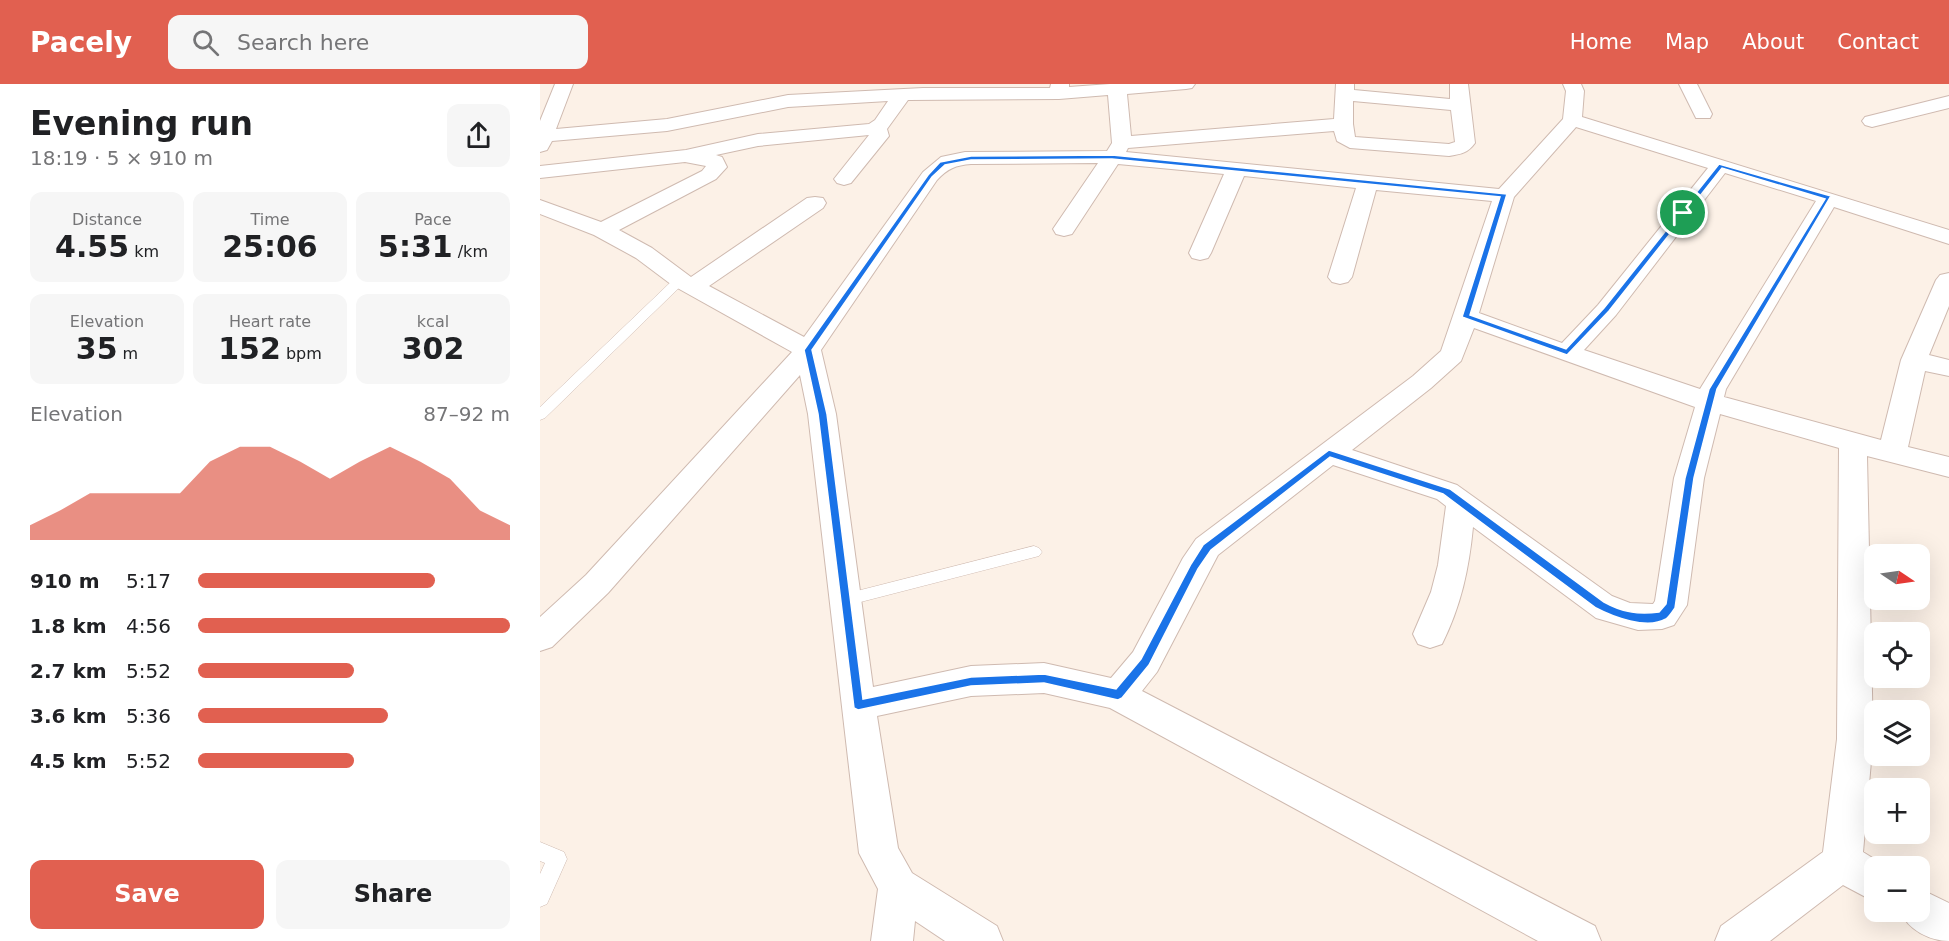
<!DOCTYPE html>
<meta charset="utf-8">
<style>
:root{--surface:#fff;--page:#f6f6f6;--text:#202124;--muted:#757577;--accent:#e16050}
body{margin:0;font-family:"DejaVu Sans",sans-serif;background:var(--page);color:var(--text);height:100vh;display:flex;flex-direction:column;font-size:22px;white-space:nowrap}
*{box-sizing:border-box;margin:0}
p{font-size:20px;color:var(--muted)}
.icon{flex:none;width:33px;height:33px;fill:none;stroke:currentColor;stroke-width:2;stroke-linecap:round;stroke-linejoin:round}
.map{position:relative;flex:1;overflow:hidden}
.panel{display:flex;flex-direction:column;background:var(--surface);width:540px}
.panel>*{flex:none}
.needle{width:39px;rotate:103deg}
.buttons{position:absolute;left:1324px;top:460px;display:grid;gap:12px}
.buttons a{display:grid;place-items:center;width:66px;height:66px;border-radius:12px;background:var(--surface);box-shadow:0 6px 24px #0002;font-size:30px}
.pin{position:absolute;display:grid;place-items:center;width:51px;height:51px;color:#fff;margin:-26px;border:3px solid #fff;border-radius:50%;box-shadow:0 2px 6px #0007}
.round{display:grid;place-items:center;flex:none;width:63px;height:63px;border-radius:12px;background:var(--page)}
.overview{display:flex;align-items:center;justify-content:space-between;height:102px;padding:0 30px}
h1{font-size:33px;font-weight:700;line-height:45px}
.metrics{display:grid;grid-template-columns:repeat(3,1fr);gap:9px;height:102px;padding:6px 30px}
.metrics div{display:grid;align-content:center;border-radius:12px;background:var(--page);text-align:center}
.metrics b{font-size:30px;font-weight:700}
.metrics small{font-size:16px;font-weight:400}
.metrics p{font-size:16px}
.chart{height:168px;padding:12px 30px}
.chart p{display:flex;justify-content:space-between}
.chart svg{width:100%;height:108px;margin-top:6px;fill:var(--accent);opacity:.7}
.action{display:flex;gap:12px;margin-top:auto;padding:12px 30px}
.action a{flex:1;height:69px;border-radius:12px;background:var(--accent);color:#fff;font-size:24px;font-weight:700;line-height:69px;text-align:center}
.action a+a{background:var(--page);color:var(--text)}
ul{padding:0 30px;list-style:none;font-size:20px}
li{display:grid;grid-template-columns:96px 72px 1fr;align-items:center;height:45px}
li i{height:15px;border-radius:8px;background:var(--accent)}
header{display:flex;align-items:center;gap:36px;box-sizing:border-box;height:84px;padding:0 30px;background:var(--accent);color:#fff}
header strong{font-size:28px}
nav{display:flex;gap:33px;margin-inline-start:auto;font-size:21px}
.search{width:420px;height:54px;background:var(--page);display:flex;align-items:center;gap:15px;box-sizing:border-box;padding:0 21px;border-radius:12px;color:var(--muted);font-size:22px}
main{display:flex;flex:1;min-height:0}
.map>svg:first-child{display:block}
</style>
<header>
<strong>Pacely</strong>
<div class="search"><svg class="icon" aria-label="search" viewBox="0 0 24 24"><circle cx="10" cy="10" r="6"/><path d="M15 15l6 6"/></svg>Search here</div>
<nav><a>Home</a><a>Map</a><a>About</a><a>Contact</a></nav>
</header>
<main>
<section class="panel">
<div class="overview"><div><h1>Evening run</h1><p>18:19 · 5 × 910 m</p></div><a class="round"><svg class="icon" aria-label="share" viewBox="0 0 24 24"><path d="M12 15V3M7 8l5-5 5 5M5 13v7h14v-7"/></svg></a></div>
<div class="metrics">
<div><p>Distance</p><b>4.55<small> km</small></b></div>
<div><p>Time</p><b>25:06</b></div>
<div><p>Pace</p><b>5:31<small> /km</small></b></div>
</div>
<div class="metrics">
<div><p>Elevation</p><b>35<small> m</small></b></div>
<div><p>Heart rate</p><b>152<small> bpm</small></b></div>
<div><p>kcal</p><b>302</b></div>
</div>
<div class="chart"><p><span>Elevation</span>87–92 m</p>
<svg viewBox="0 0 160 44" preserveAspectRatio="none"><path d="M0 44V38L10 32L20 25L30 25L40 25L50 25L60 12L70 6L80 6L90 12L100 19L110 12L120 6L130 12L140 19L150 32L160 38V44z"/></svg>
</div>
<ul>
<li><b>910 m</b>5:17<i style="width:76%"></i></li>
<li><b>1.8 km</b>4:56<i style="width:100%"></i></li>
<li><b>2.7 km</b>5:52<i style="width:50%"></i></li>
<li><b>3.6 km</b>5:36<i style="width:61%"></i></li>
<li><b>4.5 km</b>5:52<i style="width:50%"></i></li>
</ul>
<div class="action"><a>Save</a><a>Share</a></div>
</section>
<div class="map">
<svg width="1409" height="857" viewBox="0 0 1409 857">
<rect width="100%" height="100%" fill="#fcf1e7"/>
<g fill="none" stroke-linecap="round" stroke-linejoin="round">
<defs>
<g id="service">
<path d="M140,192L144,193V199L5,334L0,336V323L136,193Z"/>
<path d="M494,462L499,464L502,468L499,472L305,522L299,521L297,516L299,511L305,510Z"/>
<path d="M0,758L24,768L27,775L7,820L0,823V790L5,779L0,777Z"/>
</g>
<g id="minor">
<path d="M15,0H33L16,45L127,35L248,11L383,4H510L511,0H529V3L570,0H655L652,4L646,5L587,10L591,52L794,35L796,0H814V6L910,15V0H928L935,59C928,69 921,70 909,72L810,64L797,57L794,47L588,64L586,68L959,105L1023,35L1026,7L1023,0H1041L1044,7L1042,33L1409,146V160L1294,123L1186,305L1184,313L1341,356L1361,276L1396,196L1400,191L1409,189V222L1389,271L1409,276V292L1385,287L1368,363L1409,373V393L1327,372L1333,655L1323,768L1347,783H1335V818L1303,801L1230,857H1175L1181,842L1283,768L1297,655L1299,364L1180,330L1164,394L1147,521L1134,541L1122,545L1098,546L1056,534L933,443C929,485 921,522 902,560L890,564L878,560L873,550L891,508L898,481L906,422L897,415L793,381L678,471L617,588L602,607L1055,842L1061,857H998L570,624L504,609L431,612L337,632L358,764L372,789L457,842L463,857H405L375,837L373,857H331L338,805L319,769L268,330L260,291L68,509L12,563L0,567V533L46,491L252,268L132,201L96,174L54,151L0,130V116L61,138L162,87L166,82L145,78L0,94V82L146,66L218,50L329,40L335,36L348,17L248,23L127,47L12,57L7,66L0,68V37ZM568,11L572,59L567,67L425,68L401,73L383,88L264,253L169,202L283,124L286,119L283,114L275,113L267,114L151,193L112,164L79,146L176,95L187,83L182,73L176,71L218,62L329,51L294,95L297,99L304,101L311,99L349,52L347,45L368,16L519,15ZM813,17L911,26L915,58L909,60L815,53L813,40ZM1036,43L1168,84L1058,221L1022,259L939,229L974,113ZM558,79L513,145L516,150L524,152L532,150L578,80L684,90L649,169L652,174L660,176L668,174L671,169L704,92L816,104L788,193L792,198L800,200L808,198L812,193L836,106L952,117L901,267L873,292L656,455L643,474L593,568L571,594L504,579L431,582L333,603L296,330L281,266L397,96C407,85 416,81 431,80ZM1185,89L1276,117L1160,305L1044,266L1076,231ZM934,244L1155,323L1134,394L1115,517L1113,520L1090,519L1072,512L917,401L812,366L891,304L921,277Z"/>
<path d="M1139,0H1157L1172,30L1170,34H1156Z"/>
<path d="M1409,12V24L1332,43L1325,41L1322,37L1325,33Z"/>
<path d="M1380,805L1409,819V857C1390,857 1368,846 1361,828H1380Z"/>
</g>
</defs>
<use href="#service" stroke="#cfbab0" stroke-width="1"/>
<use href="#minor" stroke="#cfbab0" stroke-width="2"/>
<use href="#service" fill="#fff" fill-rule="evenodd"/>
<use href="#minor" fill="#fff" fill-rule="evenodd"/>
</g>
<path fill="#1a73e8" stroke="#fff" stroke-width="1.5" fill-rule="evenodd" d="M572,71L967,110L930,231L1026,265L1064,224L1179,80L1291,112L1177,305L1154,394L1135,524C1133,527 1129,533 1126,535C1107,546 1073,533 1056,524L903,410L790,373L671,466L658,485L609,581L582,614L578,616L504,599L431,602L318,626L314,624L278,330L264,266L388,91L400,78L431,72ZM572,75L960,113L922,233L1027,271L1069,227L1182,84L1285,115L1169,305L1145,394L1126,520L1119,528C1098,531 1082,528 1064,518L910,405L789,366L663,461L651,480L601,575L576,605L504,590L431,593L323,615L287,330L272,266L392,93L405,81L431,76Z"/>
</svg>
<div class="buttons">
<a><svg class="needle" viewBox="-14 -14 28 28"><path d="M0-13l5 13h-10z" fill="#e53935"/><path d="M0 13l5-13h-10z" fill="#757577"/></svg></a>
<a><svg class="icon" aria-label="locate" viewBox="0 0 24 24"><circle cx="12" cy="12" r="6"/><path d="M12 2v4M12 18v4M2 12h4M18 12h4"/></svg></a>
<a><svg class="icon" aria-label="layers" viewBox="0 0 24 24"><path d="M12 4l9 5-9 5-9-5zM3 14l9 5 9-5"/></svg></a>
<a>+</a>
<a>−</a>
</div>
<div class="pin" style="left:1143px;top:129px;background:#1e9e55"><svg class="icon" aria-label="arrive" viewBox="0 0 24 24"><path d="M6 21V4h12l-3 4 3 4H6"/></svg></div>
</div>
</main>
